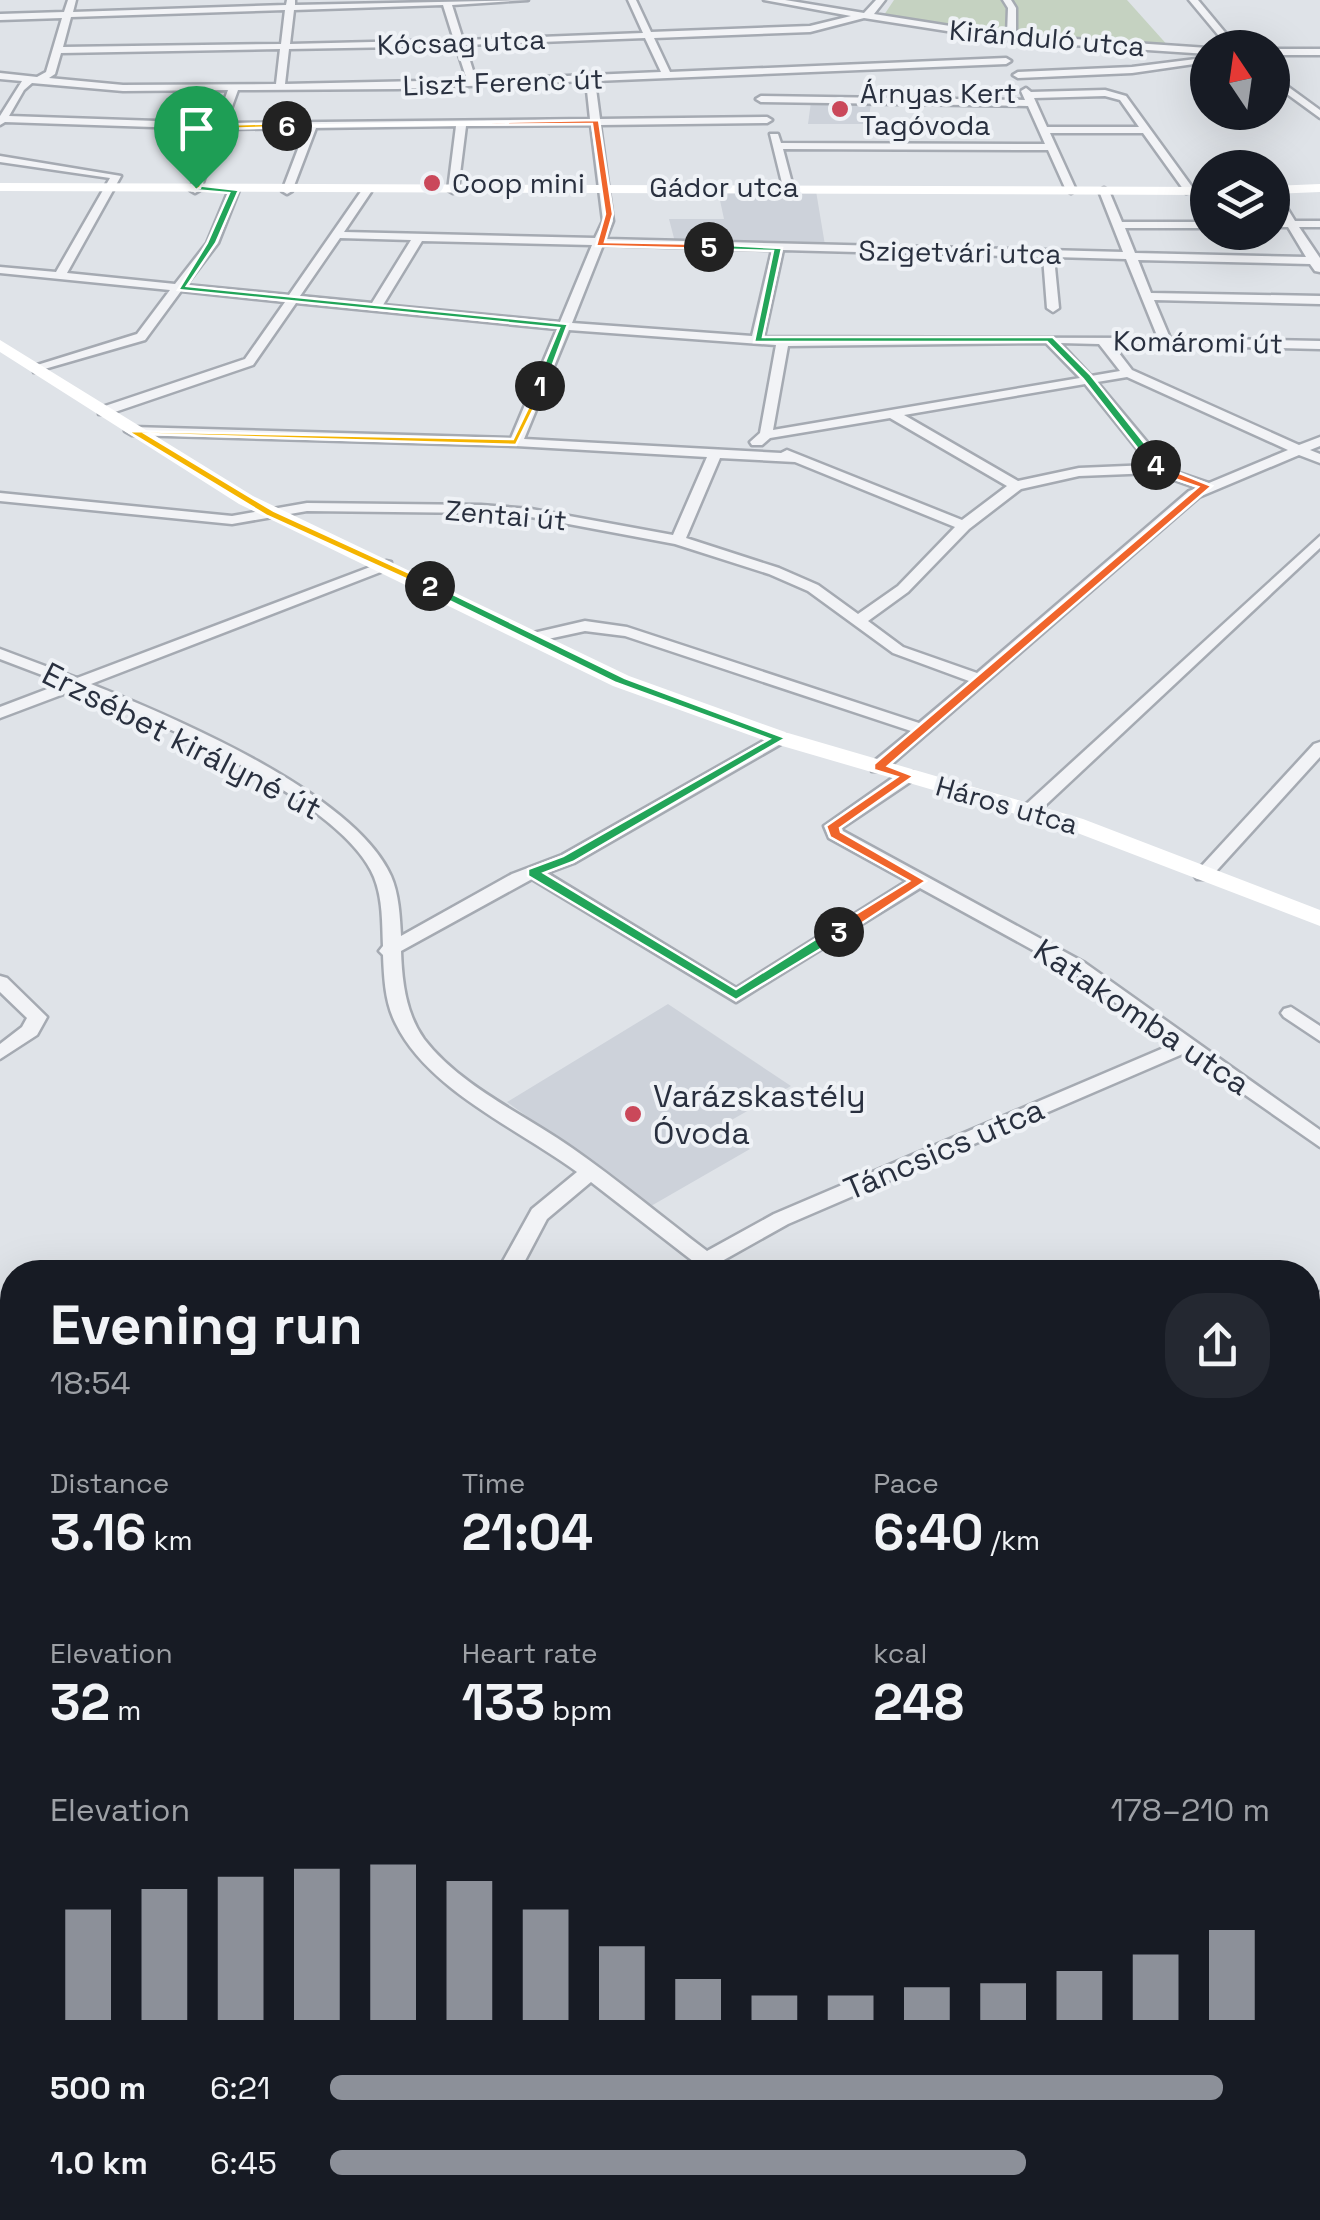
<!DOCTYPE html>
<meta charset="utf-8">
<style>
:root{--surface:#171b24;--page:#242831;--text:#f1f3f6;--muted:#9ea1a6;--accent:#8c9099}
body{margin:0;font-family:"Space Grotesk",sans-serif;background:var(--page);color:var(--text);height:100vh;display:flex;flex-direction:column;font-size:38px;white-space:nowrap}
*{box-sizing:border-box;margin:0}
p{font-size:32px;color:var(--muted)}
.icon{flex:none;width:55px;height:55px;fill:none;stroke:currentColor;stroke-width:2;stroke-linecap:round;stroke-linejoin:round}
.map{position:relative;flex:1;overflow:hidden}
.details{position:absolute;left:0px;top:1260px;width:1320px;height:960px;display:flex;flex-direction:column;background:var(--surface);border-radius:40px 40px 0 0;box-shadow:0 10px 40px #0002}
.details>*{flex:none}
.needle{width:65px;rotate:347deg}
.tools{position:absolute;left:1190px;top:30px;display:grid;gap:20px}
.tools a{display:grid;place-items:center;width:100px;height:100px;border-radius:50%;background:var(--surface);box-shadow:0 10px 40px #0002;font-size:50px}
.pin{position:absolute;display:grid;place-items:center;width:85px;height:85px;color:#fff;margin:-102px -42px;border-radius:50% 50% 50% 0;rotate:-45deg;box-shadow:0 0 10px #0007}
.pin .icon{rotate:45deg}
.km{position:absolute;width:50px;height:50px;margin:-25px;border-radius:50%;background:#222;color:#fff;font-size:28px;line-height:50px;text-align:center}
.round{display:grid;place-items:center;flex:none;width:105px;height:105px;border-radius:40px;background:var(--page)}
.head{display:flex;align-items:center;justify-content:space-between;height:170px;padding:0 50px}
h1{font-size:55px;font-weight:700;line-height:75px}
.figures{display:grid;grid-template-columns:repeat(3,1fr);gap:15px;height:170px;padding:10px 50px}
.figures div{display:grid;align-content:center}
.figures b{font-size:50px;font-weight:700}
.figures small{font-size:28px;font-weight:400}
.figures p{font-size:28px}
.chart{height:280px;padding:20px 50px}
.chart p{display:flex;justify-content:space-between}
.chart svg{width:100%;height:180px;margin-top:10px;stroke:var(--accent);stroke-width:6}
ul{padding:0 50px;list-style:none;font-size:32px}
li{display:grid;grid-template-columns:160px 120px 1fr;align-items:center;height:75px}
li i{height:25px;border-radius:12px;background:var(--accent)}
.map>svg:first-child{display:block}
</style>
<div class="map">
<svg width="1320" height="2220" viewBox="0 0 1320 2220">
<rect width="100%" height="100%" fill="#dfe3e8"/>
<g fill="#cdd2da">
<path d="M811,102L871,103L868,124H808Z"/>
<path d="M718,191H816L825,245L675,242L669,219H724Z"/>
<path d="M668,1004L791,1086L721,1126L750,1149L651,1206L507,1102Z"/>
<path d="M12,1668V1826L0,1827V1673Z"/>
</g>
<g fill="#c5d2c1">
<path d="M894,0H1127L1170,48L1016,34L884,15Z"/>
<path d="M1311,1535L1320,1540V1652L1308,1668Z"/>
</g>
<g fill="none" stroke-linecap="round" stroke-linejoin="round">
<defs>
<g id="street">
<path d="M68,0H76L73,12L286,5L287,0H295V5L528,0L452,5L463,40L643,33L628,0H636L651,32L810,26L851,16L764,0H785L864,13L876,0H885L874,14L1007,35L1008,8L1003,0H1011L1016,8V35L1208,48V54L1011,41L864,18L810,32L654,38L670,72L1006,58L1011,61L1006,64L595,81L600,119L767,117L772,120L767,123L600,125L613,221L606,239L1123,252L1099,191L1104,188L1109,191L1122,222H1208V228H1125L1135,253L1306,257L1288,227H1272V221H1284L1272,202V189L1276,190L1295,221H1320V227H1299L1320,258V272L1315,271L1310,264L1138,260L1151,293L1320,296V304L1154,300L1170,338L1320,341V349L1112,344L1132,370L1299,445L1320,437V446L1310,450L1320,454V463L1299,455L1199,497L884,771H872V763L911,731L625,636L585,631L534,642L526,637L529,634L585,621L627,627L919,723L969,681L893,653L808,591L769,574L675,544L531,517L481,513L307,511L232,524L0,501V493L232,516L307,503L481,505L531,509L673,535L707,457L516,446L132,435L125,431L132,427L511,438L557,329L296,303L253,365L109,414H99V408L245,359L285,302L181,291L145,340L34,372V366L137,334L170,290L0,273V267L56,272L110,178L0,162V156L121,176L67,273L175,284L207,243L229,190L234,187L239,190L218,243L186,285L289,295L362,190L366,189L371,192L344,232L595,238L603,221L591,125L466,126L458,190L453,193L448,190L456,126L316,128L292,191L287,194L282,191L306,128L223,129L200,190L195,193L190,190L213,129L5,122L0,125V116L22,81L0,79V73L37,77L46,72L62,18L0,20V14L64,12ZM443,5L454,40L290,44L294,10ZM285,10L281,44L63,47L71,17ZM645,38L661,72L476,80L465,45ZM456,46L467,80L285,84L289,49ZM280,49L276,84L123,85L49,78L55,74L61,53ZM586,81L590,119L226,123L238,90L398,89ZM32,83L123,91L228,90L216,123L9,116L24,90ZM340,238L411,240L372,303L300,296ZM422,241L592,245L560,322L383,305ZM603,245L772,250L752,336L572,323ZM783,250L1043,257L1047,308L1053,312L1059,308L1054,257L1126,259L1158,338L764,337ZM569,330L776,345L760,433L750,442L752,445H762L770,438L890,418L1007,486L962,520L787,450L781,453L524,439ZM1046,343L1080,378L773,430L788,346ZM1060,343L1099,344L1120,371L1091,376ZM1127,377L1288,450L1209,483L1162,467V460L1097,382ZM1085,384L1150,465L1079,468L1018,481L904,415ZM720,458L795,462L955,527L898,586L858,614L818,585L779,568L686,538ZM1154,473L1197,488L1189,491L977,673L903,647L868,621L908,592L969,529L1021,489L1079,476Z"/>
<path d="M1189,0H1198L1238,48H1229Z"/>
<rect x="1272" y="49" width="48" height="6"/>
<path d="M1204,58L1201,63L1132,73L1018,78L1013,75L1018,72L1132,67Z"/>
<path d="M1272,75L1320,110V118L1272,83Z"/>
<path d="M1026,88L1031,92L1105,90L1126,96L1195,191L1186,193L1143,133H1050L1076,190L1071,193L1066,190L1048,150L783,149L793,187L788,190L783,187L770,134H778L781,143L1045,144L1028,106L761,102L756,99L761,96L1025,100L1021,91ZM1105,96L1120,100L1139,127H1047L1034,98Z"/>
<path d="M1320,536V548L1035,815H1023V807Z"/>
<path d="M386,561L391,562V568L91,684C173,717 354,793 391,876C399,894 400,917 401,936L512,874L562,855L774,735H786V741L574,863L547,873L736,988L907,881L829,838L824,826L901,772H913V780L842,828L843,831L1085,963L1320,1130V1147L1185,1053L788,1224L722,1261L732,1272H707L591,1182L547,1219L519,1272H497L532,1209L577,1172C520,1130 428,1090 396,1024C385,1003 384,979 383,955L379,951L383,946C382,924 383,899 374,877C343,801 152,719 77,689L0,718V707L63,683L0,659V649L77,678ZM532,879L736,1002L920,888L1071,971L1173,1044L774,1214L707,1251C662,1217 618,1180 572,1148C524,1114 461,1087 424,1039C406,1014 402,982 401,951Z"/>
<path d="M1320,742V757L1209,879H1197L1194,875L1197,871L1314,744Z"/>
<path d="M0,976L7,978L47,1017L37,1035L0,1059V1044L22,1027L27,1018L0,992Z"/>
<path d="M1291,1007L1320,1026V1041L1284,1017L1281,1013L1284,1009Z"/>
<path d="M1320,1292V1311L1308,1316V1298Z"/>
<path d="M12,1636V1659L0,1664V1641Z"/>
<path d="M668,2208H702L696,2220H662Z"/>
<path d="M913,2208H944L949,2220H917Z"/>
</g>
</defs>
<use href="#street" stroke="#a5aab2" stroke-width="5"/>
<use href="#street" fill="#f2f3f6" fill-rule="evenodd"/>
<g fill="#fff" fill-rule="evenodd">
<path d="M0,183L1208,187V195L0,191Z"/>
<path d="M1320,184V192L1272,194V186Z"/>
<path d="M0,340L253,496L629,676L788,733L1083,819L1320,910V926L1067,829L772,743L613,686L239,504L0,352Z"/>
<path d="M1308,1726L1320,1731V1767L1308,1762Z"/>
<path d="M57,2208H102L97,2220H51Z"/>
</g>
</g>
<path fill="#22a559" stroke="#fff" stroke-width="2.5" d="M196,185L239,190L216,243L187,286L568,324L545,386H535L559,328L178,290L207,243L229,193L193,190Z"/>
<path fill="#f5b400" stroke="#fff" stroke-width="2.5" d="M540,383L545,386L516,445L146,434L274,511L434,584L430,590L267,516L127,431L513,439Z"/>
<path fill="#22a559" stroke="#fff" stroke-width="2.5" d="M430,583L625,678L786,738L573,862L544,873L736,989L833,928H844V935L736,1000L528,876V869L563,856L769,739L616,683L425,589Z"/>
<path fill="#f0652b" stroke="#fff" stroke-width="2.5" d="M1152,462L1212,486L888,766L914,776L840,828L841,832L926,881L844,935H833V928L909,881L830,837L826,826L897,777L874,770V764L1198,487L1151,471Z"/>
<path fill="#22a559" stroke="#fff" stroke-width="2.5" d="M709,244L782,248L763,337H1053L1090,374L1162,465L1152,467L1083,379L1047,342H754L773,251L706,249Z"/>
<path fill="#f0652b" stroke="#fff" stroke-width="2.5" d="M599,120L613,214L605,242L709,244L712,249L596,246L605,214L592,124L283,126Z"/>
<path fill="#f5b400" stroke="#fff" stroke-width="2.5" d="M287,123L290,127L221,129L200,188L193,190L215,125Z"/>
<g fill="#ca485a" stroke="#eff2f6" stroke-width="4">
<circle cx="840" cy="109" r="10"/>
<circle cx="432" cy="183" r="10"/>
<circle cx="633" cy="1114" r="10"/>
</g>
<g text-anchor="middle" stroke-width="8" stroke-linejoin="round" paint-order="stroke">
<g font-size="28" fill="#29303f" stroke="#eff2f6">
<text transform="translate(1047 38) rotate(5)" y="10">Kiránduló utca</text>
<text transform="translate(461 42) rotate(-2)" y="10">Kócsag utca</text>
<text transform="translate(503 82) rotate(-2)" y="10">Liszt Ferenc út</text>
<text x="724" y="197">Gádor utca</text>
<text transform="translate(960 252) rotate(1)" y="10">Szigetvári utca</text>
<text transform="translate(1198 342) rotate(1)" y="10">Komáromi út</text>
<text transform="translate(506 515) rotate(5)" y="10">Zentai út</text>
<text transform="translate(1007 805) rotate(16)" y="10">Háros utca</text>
</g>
<g font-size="28" fill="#29303f" stroke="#eff2f6" text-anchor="start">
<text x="860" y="103">Árnyas Kert<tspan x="860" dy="32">Tagóvoda</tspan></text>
<text x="452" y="193">Coop mini</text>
</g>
<g font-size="32" fill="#29303f" stroke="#eff2f6">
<text transform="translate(182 741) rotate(27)" y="11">Erzsébet királyné út</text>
<text transform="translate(1142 1017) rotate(34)" y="11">Katakomba utca</text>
<text transform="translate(944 1149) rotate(-23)" y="11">Táncsics utca</text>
</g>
<g font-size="32" fill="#29303f" stroke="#eff2f6" text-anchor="start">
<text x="653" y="1107">Varázskastély<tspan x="653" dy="37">Óvoda</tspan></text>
</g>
</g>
</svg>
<div class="tools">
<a><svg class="needle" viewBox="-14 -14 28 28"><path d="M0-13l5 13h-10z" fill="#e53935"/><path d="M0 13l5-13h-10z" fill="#9ea1a6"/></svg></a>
<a><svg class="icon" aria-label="layers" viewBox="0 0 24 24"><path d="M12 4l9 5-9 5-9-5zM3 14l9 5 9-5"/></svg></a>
</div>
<div class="pin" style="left:196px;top:188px;background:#1e9e55"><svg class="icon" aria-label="arrive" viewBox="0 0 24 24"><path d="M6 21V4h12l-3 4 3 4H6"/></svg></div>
<b class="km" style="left:540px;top:386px">1</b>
<b class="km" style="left:430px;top:586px">2</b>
<b class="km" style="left:839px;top:932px">3</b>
<b class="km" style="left:1156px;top:465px">4</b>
<b class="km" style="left:709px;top:247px">5</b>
<b class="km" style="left:287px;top:126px">6</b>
<section class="details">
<div class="head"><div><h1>Evening run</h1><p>18:54</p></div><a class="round"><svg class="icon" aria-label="share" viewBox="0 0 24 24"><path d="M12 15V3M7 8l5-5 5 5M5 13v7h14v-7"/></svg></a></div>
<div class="figures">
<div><p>Distance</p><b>3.16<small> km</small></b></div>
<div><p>Time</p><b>21:04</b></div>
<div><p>Pace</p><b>6:40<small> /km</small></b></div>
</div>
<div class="figures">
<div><p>Elevation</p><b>32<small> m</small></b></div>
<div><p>Heart rate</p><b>133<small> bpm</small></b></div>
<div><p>kcal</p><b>248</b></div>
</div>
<div class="chart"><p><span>Elevation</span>178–210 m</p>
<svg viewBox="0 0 160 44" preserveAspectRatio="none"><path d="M5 44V17M15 44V12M25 44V9M35 44V7M45 44V6M55 44V10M65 44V17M75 44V26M85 44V34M95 44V38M105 44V38M115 44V36M125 44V35M135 44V32M145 44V28M155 44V22"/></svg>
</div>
<ul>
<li><b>500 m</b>6:21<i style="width:95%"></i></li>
<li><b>1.0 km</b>6:45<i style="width:74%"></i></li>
</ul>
</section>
</div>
